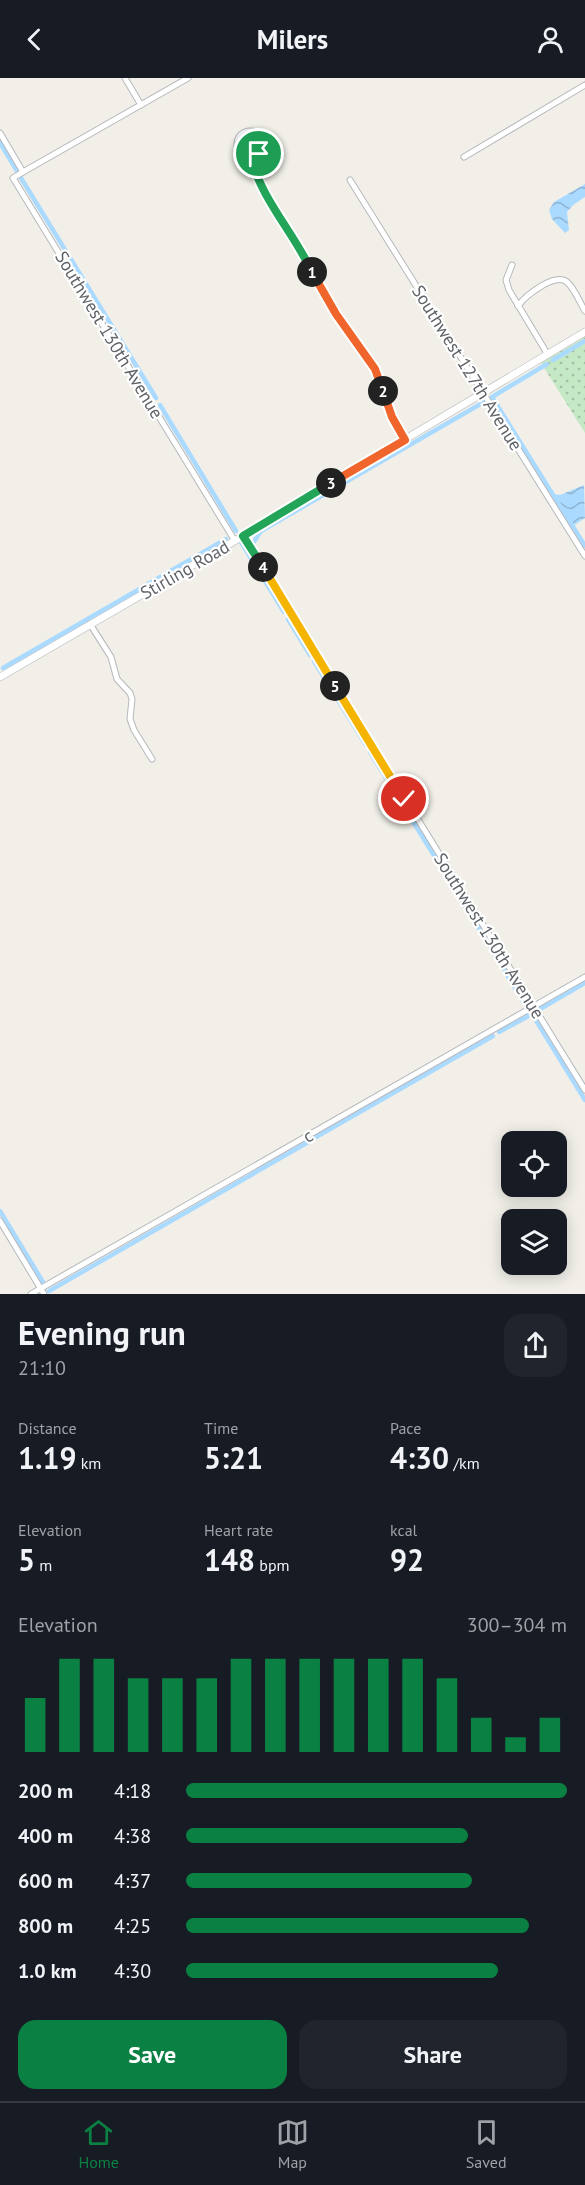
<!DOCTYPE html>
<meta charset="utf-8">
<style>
:root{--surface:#171b24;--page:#20242c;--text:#f1f3f6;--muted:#9ea1a6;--line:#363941;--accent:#0b8043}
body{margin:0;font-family:"PT Sans",sans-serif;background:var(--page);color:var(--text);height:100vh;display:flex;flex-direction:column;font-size:22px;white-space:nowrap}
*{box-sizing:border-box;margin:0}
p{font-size:20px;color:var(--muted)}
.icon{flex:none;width:33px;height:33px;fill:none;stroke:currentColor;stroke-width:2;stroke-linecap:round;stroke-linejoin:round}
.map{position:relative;height:1216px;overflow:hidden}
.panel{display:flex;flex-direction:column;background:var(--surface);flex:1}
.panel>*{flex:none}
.tools{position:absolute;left:501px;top:1053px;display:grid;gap:12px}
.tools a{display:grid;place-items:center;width:66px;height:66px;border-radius:12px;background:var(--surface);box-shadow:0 3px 15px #0003;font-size:30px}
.pin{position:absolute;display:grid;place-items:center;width:51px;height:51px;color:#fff;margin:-26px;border:3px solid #fff;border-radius:50%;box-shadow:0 2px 6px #0007}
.km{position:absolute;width:30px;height:30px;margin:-15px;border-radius:50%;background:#222;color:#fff;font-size:16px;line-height:30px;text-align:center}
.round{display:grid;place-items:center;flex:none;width:63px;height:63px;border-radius:18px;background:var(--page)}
.summary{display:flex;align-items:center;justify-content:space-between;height:102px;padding:0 18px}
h1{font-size:33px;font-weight:700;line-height:45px}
.figures{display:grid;grid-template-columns:repeat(3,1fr);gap:9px;height:102px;padding:6px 18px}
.figures div{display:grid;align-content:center}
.figures b{font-size:30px;font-weight:700}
.figures small{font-size:16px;font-weight:400}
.figures p{font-size:16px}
.chart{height:168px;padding:12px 18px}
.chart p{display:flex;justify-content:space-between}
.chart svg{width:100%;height:108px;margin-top:6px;stroke:var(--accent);stroke-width:6}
.action{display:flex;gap:12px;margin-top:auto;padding:12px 18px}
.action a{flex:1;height:69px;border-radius:18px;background:var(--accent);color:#fff;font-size:24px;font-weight:700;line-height:69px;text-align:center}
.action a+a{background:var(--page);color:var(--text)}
ul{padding:0 18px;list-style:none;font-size:20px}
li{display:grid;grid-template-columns:96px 72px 1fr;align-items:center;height:45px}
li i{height:15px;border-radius:8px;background:var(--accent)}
header{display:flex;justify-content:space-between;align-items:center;height:78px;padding:0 18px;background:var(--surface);font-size:27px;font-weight:700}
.dock{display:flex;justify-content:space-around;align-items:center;height:84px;border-top:2px solid var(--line);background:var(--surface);font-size:16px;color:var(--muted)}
.dock a{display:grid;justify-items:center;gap:3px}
.dock .active{color:var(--accent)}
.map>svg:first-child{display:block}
</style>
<header><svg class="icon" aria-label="back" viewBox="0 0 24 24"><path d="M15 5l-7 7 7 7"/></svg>Milers<svg class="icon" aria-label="person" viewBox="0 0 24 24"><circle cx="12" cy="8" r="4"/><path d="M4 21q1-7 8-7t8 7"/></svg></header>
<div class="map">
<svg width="585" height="1216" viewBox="0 0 585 1216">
<defs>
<pattern id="grass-dots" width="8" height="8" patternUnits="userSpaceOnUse" patternTransform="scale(1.5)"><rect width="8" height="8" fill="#c5e8c5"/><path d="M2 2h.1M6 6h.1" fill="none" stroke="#a3c0a4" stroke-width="1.8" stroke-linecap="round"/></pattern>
<pattern id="water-waves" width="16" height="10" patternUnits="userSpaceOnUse" patternTransform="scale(1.5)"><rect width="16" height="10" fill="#aadaff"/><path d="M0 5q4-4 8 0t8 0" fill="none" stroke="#8eb4d2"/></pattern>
</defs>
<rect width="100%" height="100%" fill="#f1efe8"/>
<path fill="url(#grass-dots)" d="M585,259V355L541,285Z"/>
<g fill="url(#water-waves)">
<path d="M585,106V119L573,127L567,134L569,152L565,155L552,141L549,132L554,124Z"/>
<path d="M584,407L585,440L573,448L553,416L560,417Z"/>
</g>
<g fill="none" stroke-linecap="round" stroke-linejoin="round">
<g stroke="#aadaff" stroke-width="4.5">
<path d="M0,65L17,93"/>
<path d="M21,100L156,320"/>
<path d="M553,282L585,263"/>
<path d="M547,286L492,319L585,468"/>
<path d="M160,327L236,453"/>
<path d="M241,464L284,534"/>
<path d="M253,465L261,453L484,324"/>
<path d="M288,541L310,577"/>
<path d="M314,583L366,667"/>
<path d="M3,590L226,461"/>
<path d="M370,674L490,868"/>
<path d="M494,875L526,928"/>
<path d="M540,931L585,905"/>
<path d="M499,954L532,936L585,1022"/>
<path d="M316,1059L493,958"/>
<path d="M0,1133L43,1204"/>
<path d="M49,1213L310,1063"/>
</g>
<defs>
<g id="street">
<path d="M125,0L141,27"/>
<circle cx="250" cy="66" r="13"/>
<path d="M0,55L23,94L13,100L235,463"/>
<path d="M464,79L585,7"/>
<path d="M251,80L264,113L306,182L322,214L336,236L375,291L392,339L404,362"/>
<path d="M23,94L188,0"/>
<path d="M350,102L585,478"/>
<path d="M512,187L506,202L509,212L548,277"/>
<path d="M518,228C525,218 555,194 567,204C575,211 580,225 585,233"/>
<path d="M243,458L585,1012"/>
<path d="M90,546L111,579L117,601L130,615L132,621L130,641L134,652L152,681"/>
<path d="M0,1143L44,1216"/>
<path d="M31,1216L585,899"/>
</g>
<path id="secondary" d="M0,599L243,458L585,254"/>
</defs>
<use href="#street" stroke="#b5b8bc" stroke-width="7"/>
<use href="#secondary" stroke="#b6babf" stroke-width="8"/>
<use href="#street" stroke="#fff" stroke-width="5"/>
<use href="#secondary" stroke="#fff" stroke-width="7"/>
</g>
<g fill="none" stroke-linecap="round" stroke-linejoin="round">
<defs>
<path id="split-1" d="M259,76L251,80C262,122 294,155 312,194"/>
<path id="split-2" d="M312,194L336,236L375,291L383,313"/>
<path id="split-3" d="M331,405L405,362L392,339L383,313"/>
<path id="split-4" d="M263,489L243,458L331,405"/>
<path id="split-5" d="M263,489L335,608"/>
<path id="split-6" d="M335,608L404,721"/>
</defs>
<use href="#split-1" stroke="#fff" stroke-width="12"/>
<use href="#split-2" stroke="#fff" stroke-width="12"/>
<use href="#split-3" stroke="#fff" stroke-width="12"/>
<use href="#split-4" stroke="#fff" stroke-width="12"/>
<use href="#split-5" stroke="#fff" stroke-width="12"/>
<use href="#split-6" stroke="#fff" stroke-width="12"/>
<use href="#split-1" stroke="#22a559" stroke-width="8"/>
<use href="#split-2" stroke="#f0652b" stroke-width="8"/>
<use href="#split-3" stroke="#f0652b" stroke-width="8"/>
<use href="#split-4" stroke="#22a559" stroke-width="8"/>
<use href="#split-5" stroke="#f5b400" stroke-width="8"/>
<use href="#split-6" stroke="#f5b400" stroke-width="8"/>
</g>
<g text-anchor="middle" stroke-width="4.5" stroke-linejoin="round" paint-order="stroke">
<g font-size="18" fill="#5f6368" stroke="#fff">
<text transform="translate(109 257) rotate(59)" y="6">Southwest 130th Avenue</text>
<text transform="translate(467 290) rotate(58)" y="6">Southwest 127th Avenue</text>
<text transform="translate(185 492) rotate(-30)" y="6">Stirling Road</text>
<text transform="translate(489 858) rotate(58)" y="6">Southwest 130th Avenue</text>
<text transform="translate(308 1058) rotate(-30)" y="6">c</text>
</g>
</g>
</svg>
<div class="tools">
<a><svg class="icon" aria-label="locate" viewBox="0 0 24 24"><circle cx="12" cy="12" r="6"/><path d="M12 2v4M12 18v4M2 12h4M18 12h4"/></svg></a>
<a><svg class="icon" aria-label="layers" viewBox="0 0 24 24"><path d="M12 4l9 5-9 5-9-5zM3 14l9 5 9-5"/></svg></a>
</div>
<div class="pin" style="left:259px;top:76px;background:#1e9e55"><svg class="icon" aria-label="arrive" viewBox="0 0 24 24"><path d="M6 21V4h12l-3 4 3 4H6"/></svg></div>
<div class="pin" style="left:404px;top:721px;background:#d93025"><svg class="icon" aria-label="check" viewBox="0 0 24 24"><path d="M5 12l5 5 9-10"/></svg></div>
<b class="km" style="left:312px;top:194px">1</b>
<b class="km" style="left:383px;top:313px">2</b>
<b class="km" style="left:331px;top:405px">3</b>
<b class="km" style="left:263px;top:489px">4</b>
<b class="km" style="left:335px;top:608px">5</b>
</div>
<section class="panel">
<div class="summary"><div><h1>Evening run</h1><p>21:10</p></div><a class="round"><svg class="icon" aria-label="share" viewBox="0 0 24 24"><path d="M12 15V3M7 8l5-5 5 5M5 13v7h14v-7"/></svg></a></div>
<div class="figures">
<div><p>Distance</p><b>1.19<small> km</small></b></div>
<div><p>Time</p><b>5:21</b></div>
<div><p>Pace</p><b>4:30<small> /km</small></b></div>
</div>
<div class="figures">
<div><p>Elevation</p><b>5<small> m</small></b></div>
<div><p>Heart rate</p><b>148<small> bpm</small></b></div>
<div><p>kcal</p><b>92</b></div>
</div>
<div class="chart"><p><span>Elevation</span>300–304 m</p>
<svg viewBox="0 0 160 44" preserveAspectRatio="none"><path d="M5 44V22M15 44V6M25 44V6M35 44V14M45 44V14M55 44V14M65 44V6M75 44V6M85 44V6M95 44V6M105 44V6M115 44V6M125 44V14M135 44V30M145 44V38M155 44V30"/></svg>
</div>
<ul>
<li><b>200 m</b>4:18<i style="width:100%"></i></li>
<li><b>400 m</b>4:38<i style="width:74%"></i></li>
<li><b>600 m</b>4:37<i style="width:75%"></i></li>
<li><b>800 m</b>4:25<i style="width:90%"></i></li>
<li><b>1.0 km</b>4:30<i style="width:82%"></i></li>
</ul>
<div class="action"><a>Save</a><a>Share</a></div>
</section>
<nav class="dock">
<a class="active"><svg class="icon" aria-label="home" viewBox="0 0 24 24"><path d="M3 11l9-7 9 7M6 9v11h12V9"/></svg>Home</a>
<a><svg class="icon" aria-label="map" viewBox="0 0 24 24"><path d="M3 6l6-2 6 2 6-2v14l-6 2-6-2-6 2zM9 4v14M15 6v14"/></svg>Map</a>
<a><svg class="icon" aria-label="saved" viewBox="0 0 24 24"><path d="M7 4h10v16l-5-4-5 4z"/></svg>Saved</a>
</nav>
